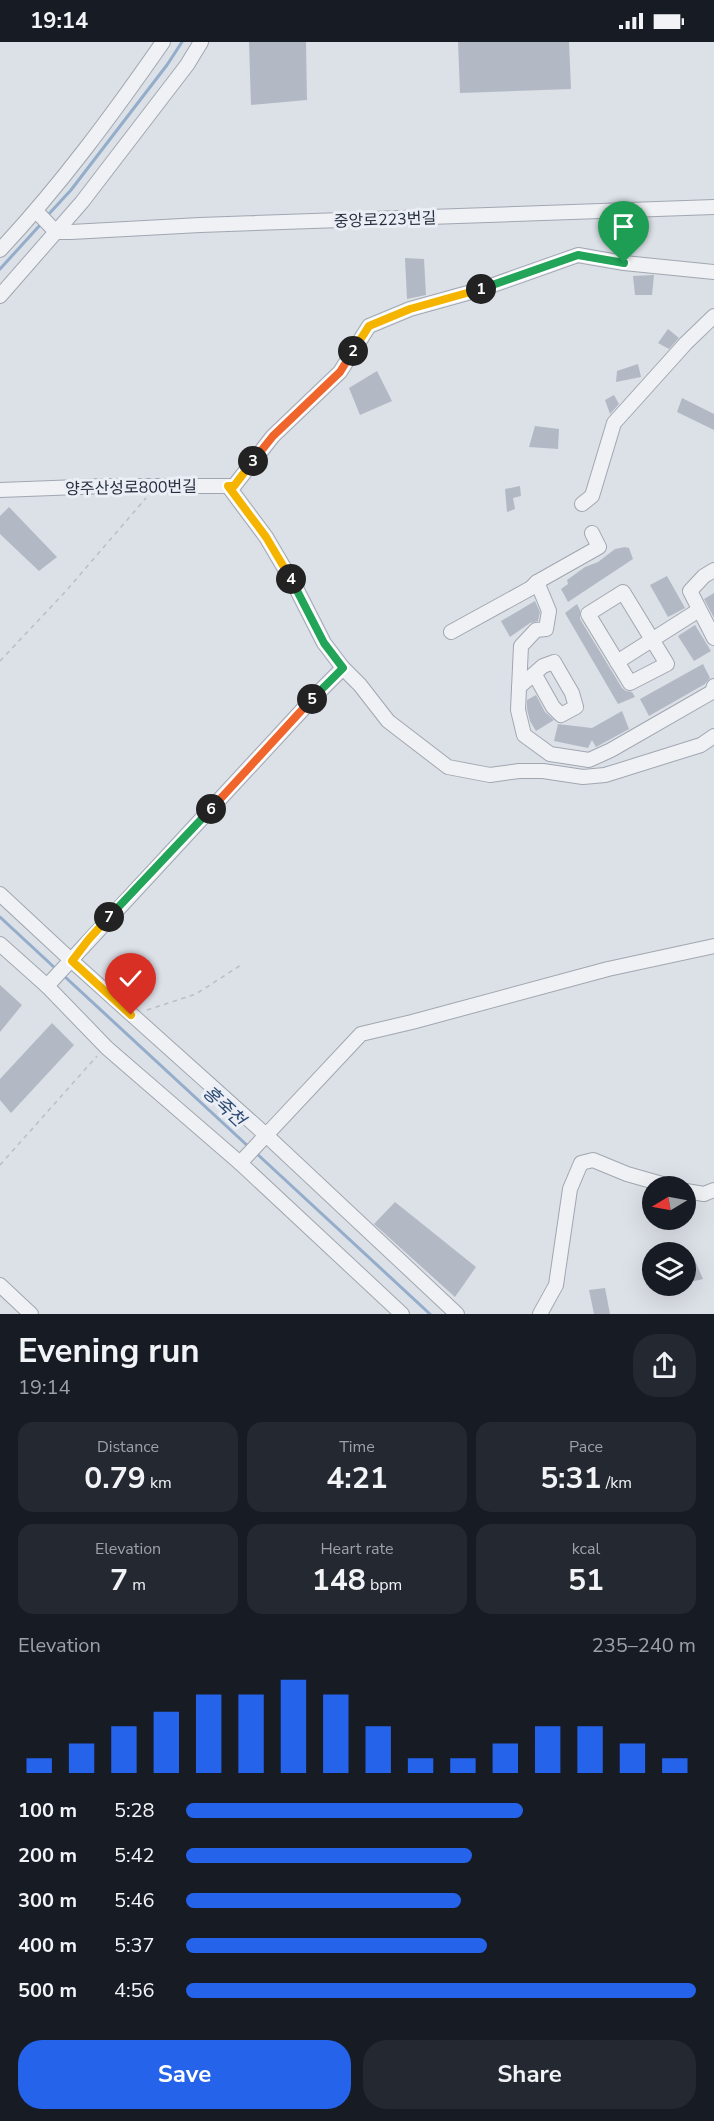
<!DOCTYPE html>
<meta charset="utf-8">
<style>
:root{--surface:#171b24;--page:#242831;--text:#f1f3f6;--muted:#9ea1a6;--accent:#2563eb}
body{margin:0;font-family:"Nunito Sans","Noto Sans KR",sans-serif;background:var(--page);color:var(--text);height:100vh;display:flex;flex-direction:column;font-size:22px;white-space:nowrap}
*{box-sizing:border-box;margin:0}
p{font-size:20px;color:var(--muted)}
.icon{flex:none;width:33px;height:33px;fill:none;stroke:currentColor;stroke-width:2;stroke-linecap:round;stroke-linejoin:round}
.map{position:relative;height:1272px;overflow:hidden}
.side{display:flex;flex-direction:column;background:var(--surface);flex:1}
.side>*{flex:none}
.needle{width:39px;rotate:260deg}
.fabs{position:absolute;left:642px;top:1134px;display:grid;gap:12px}
.fabs a{display:grid;place-items:center;width:54px;height:54px;border-radius:50%;background:var(--surface);box-shadow:0 6px 24px #0002;font-size:30px}
.pin{position:absolute;display:grid;place-items:center;width:51px;height:51px;color:#fff;margin:-62px -26px;border-radius:50% 50% 50% 0;rotate:-45deg;box-shadow:0 0 6px #0007}
.pin .icon{rotate:45deg}
.km{position:absolute;width:30px;height:30px;margin:-15px;border-radius:50%;background:#222;color:#fff;font-size:16px;line-height:30px;text-align:center}
.round{display:grid;place-items:center;flex:none;width:63px;height:63px;border-radius:24px;background:var(--page)}
.overview{display:flex;align-items:center;justify-content:space-between;height:102px;padding:0 18px}
h1{font-size:33px;font-weight:700;line-height:45px}
.figures{display:grid;grid-template-columns:repeat(3,1fr);gap:9px;height:102px;padding:6px 18px}
.figures div{display:grid;align-content:center;border-radius:15px;background:var(--page);text-align:center}
.figures b{font-size:30px;font-weight:700}
.figures small{font-size:16px;font-weight:400}
.figures p{font-size:16px}
.chart{height:168px;padding:12px 18px}
.chart p{display:flex;justify-content:space-between}
.chart svg{width:100%;height:108px;margin-top:6px;stroke:var(--accent);stroke-width:6}
.action{display:flex;gap:12px;margin-top:auto;padding:12px 18px}
.action a{flex:1;height:69px;border-radius:24px;background:var(--accent);color:#fff;font-size:24px;font-weight:700;line-height:69px;text-align:center}
.action a+a{background:var(--page);color:var(--text)}
ul{padding:0 18px;list-style:none;font-size:20px}
li{display:grid;grid-template-columns:96px 72px 1fr;align-items:center;height:45px}
li i{height:15px;border-radius:8px;background:var(--accent)}
.status{display:flex;justify-content:space-between;align-items:center;height:42px;padding:0 30px;background:var(--surface);direction:ltr}
.status svg{height:16px;fill:currentColor}
.map>svg:first-child{display:block}
</style>
<div class="status"><b>19:14</b><svg viewBox="0 0 49 12"><path d="M0 12V9h3v3zM5 12V6h3v6zM10 12V3h3v9zM15 12V0h3v12zM26 1h20v11H26zM47 4h2v5h-2z"/></svg></div>
<div class="map">
<svg width="714" height="1272" viewBox="0 0 714 1272">
<rect width="100%" height="100%" fill="#dce0e7"/>
<g fill="none" stroke-linecap="round" stroke-linejoin="round">
<g stroke="#94adca" stroke-width="3">
<path d="M47,174L71,148L167,23L182,0"/>
<path d="M0,227L41,182"/>
<path d="M0,875L56,927"/>
<path d="M63,933L250,1106"/>
<path d="M255,1110L430,1272"/>
</g>
</g>
<g fill="#b3b9c4">
<path d="M249,0H306L307,58L251,63Z"/>
<path d="M458,0H569L571,47L460,51Z"/>
<path d="M405,216L424,217L426,253L407,257Z"/>
<path d="M654,233L652,253H635L633,234Z"/>
<path d="M668,287L679,296L669,307L658,301Z"/>
<path d="M638,322L641,335L616,340L617,329Z"/>
<path d="M377,329L392,359L360,373L349,346Z"/>
<path d="M614,353L619,362L610,372L605,358Z"/>
<path d="M682,356L714,372V388L677,370Z"/>
<path d="M535,384L559,387L558,407L529,405Z"/>
<path d="M520,444L521,454L513,456L515,467L507,470L505,447Z"/>
<path d="M9,465L57,515L39,529L0,492V474Z"/>
<path d="M625,505L629,506L633,517L568,560L561,547L568,542L567,538L585,525L598,520L615,507Z"/>
<path d="M667,534L685,566L668,575L650,543Z"/>
<path d="M714,551V576L704,557Z"/>
<path d="M535,559L540,570L538,579L530,581L510,595L501,579Z"/>
<path d="M577,562L580,568V577L622,646L626,649L632,650L635,655L618,662L565,571Z"/>
<path d="M695,583L711,609L694,619L678,594Z"/>
<path d="M703,622L710,636L705,642L649,674L640,657Z"/>
<path d="M536,653L545,670L554,678L536,689L530,679L527,667V658Z"/>
<path d="M622,669L629,687L596,705L592,698L588,706L554,699L558,682L592,686Z"/>
<path d="M0,943L22,963L0,990Z"/>
<path d="M52,981L74,1003L11,1071L0,1058V1037Z"/>
<path d="M395,1160L476,1225L455,1255L374,1182Z"/>
<path d="M693,1214L703,1237L686,1241V1216Z"/>
<path d="M605,1246L610,1272H594L589,1248Z"/>
</g>
<g fill="none" stroke-linecap="round" stroke-linejoin="round">
<defs>
<g id="minor">
<path d="M36,169L56,190H71L200,183L714,165"/>
<path d="M0,208C60,144 113,72 163,0"/>
<path d="M0,254L82,160L187,23L201,0"/>
<path d="M228,444L266,495L296,546L324,601L343,626L360,643L388,679L448,725L490,733L519,729H543L583,735L605,733L701,703L714,694"/>
<path d="M0,448L105,444H234L273,394L340,330L369,284L410,267L482,247L578,213L624,221L714,230"/>
<path d="M582,462L592,454L614,381L686,301L714,274"/>
<path d="M714,528L704,534L690,549L714,596"/>
<path d="M537,540L549,569L546,587L536,588L521,604L518,668L524,693L550,712L589,718L611,708L712,650L714,644"/>
<path d="M623,550L667,622L630,641L588,572Z"/>
<path d="M451,590L531,546L537,540L599,505L592,491"/>
<path d="M617,620L699,568"/>
<path d="M519,645L543,624L554,620L572,651L576,665L561,673L553,665L535,633"/>
<path d="M0,852L72,919L266,1093L457,1272"/>
<path d="M0,902L47,944L107,1006L240,1121L402,1272"/>
<path d="M47,944L318,651L343,626"/>
<path d="M240,1121L361,992L412,980L608,927L714,904"/>
<path d="M686,1149L704,1152L714,1148"/>
<path d="M0,1243L31,1272"/>
<path d="M540,1272L556,1243L570,1147L581,1121L593,1118L627,1132L669,1144"/>
</g>
</defs>
<use href="#minor" stroke="#a1a7b1" stroke-width="16"/>
<g stroke="#babec5" stroke-width="1.5" stroke-dasharray="4.5 4.5" stroke-linecap="butt">
<path d="M0,619L66,549L146,456"/>
<path d="M147,968L196,952L241,923"/>
<path d="M0,1123L97,1014"/>
</g>
<use href="#minor" stroke="#eff1f5" stroke-width="14"/>
</g>
<g fill="none" stroke-linecap="round" stroke-linejoin="round">
<defs>
<path id="split-1" d="M481,247L578,213L624,221"/>
<path id="split-2" d="M353,309L369,284L410,267L481,247"/>
<path id="split-3" d="M253,419L273,394L340,330L353,309"/>
<path id="split-4" d="M253,419L234,444H228L266,495L291,537"/>
<path id="split-5" d="M291,537L324,601L343,626L312,657"/>
<path id="split-6" d="M211,767L312,657"/>
<path id="split-7" d="M109,875L211,767"/>
<path id="split-8" d="M109,875L89,897L72,919L131,973"/>
</defs>
<use href="#split-1" stroke="#fff" stroke-width="12"/>
<use href="#split-2" stroke="#fff" stroke-width="12"/>
<use href="#split-3" stroke="#fff" stroke-width="12"/>
<use href="#split-4" stroke="#fff" stroke-width="12"/>
<use href="#split-5" stroke="#fff" stroke-width="12"/>
<use href="#split-6" stroke="#fff" stroke-width="12"/>
<use href="#split-7" stroke="#fff" stroke-width="12"/>
<use href="#split-8" stroke="#fff" stroke-width="12"/>
<use href="#split-1" stroke="#22a559" stroke-width="8"/>
<use href="#split-2" stroke="#f5b400" stroke-width="8"/>
<use href="#split-3" stroke="#f0652b" stroke-width="8"/>
<use href="#split-4" stroke="#f5b400" stroke-width="8"/>
<use href="#split-5" stroke="#22a559" stroke-width="8"/>
<use href="#split-6" stroke="#f0652b" stroke-width="8"/>
<use href="#split-7" stroke="#22a559" stroke-width="8"/>
<use href="#split-8" stroke="#f5b400" stroke-width="8"/>
</g>
<g text-anchor="middle" stroke-width="6" stroke-linejoin="round" paint-order="stroke">
<g font-size="16" fill="#252d3e" stroke="#ebeff5">
<text transform="translate(385 177) rotate(-2)" y="6">중앙로223번길</text>
<text transform="translate(131 445) rotate(-1)" y="6">양주산성로800번길</text>
</g>
<g font-size="18" font-style="italic" fill="#2d4b74" stroke="#ebeff5">
<text transform="translate(224 1064) rotate(43)" y="6">홍죽천</text>
</g>
</g>
</svg>
<div class="fabs">
<a><svg class="needle" viewBox="-14 -14 28 28"><path d="M0-13l5 13h-10z" fill="#e53935"/><path d="M0 13l5-13h-10z" fill="#9ea1a6"/></svg></a>
<a><svg class="icon" aria-label="layers" viewBox="0 0 24 24"><path d="M12 4l9 5-9 5-9-5zM3 14l9 5 9-5"/></svg></a>
</div>
<div class="pin" style="left:624px;top:221px;background:#1e9e55"><svg class="icon" aria-label="arrive" viewBox="0 0 24 24"><path d="M6 21V4h12l-3 4 3 4H6"/></svg></div>
<div class="pin" style="left:131px;top:973px;background:#d93025"><svg class="icon" aria-label="check" viewBox="0 0 24 24"><path d="M5 12l5 5 9-10"/></svg></div>
<b class="km" style="left:481px;top:247px">1</b>
<b class="km" style="left:353px;top:309px">2</b>
<b class="km" style="left:253px;top:419px">3</b>
<b class="km" style="left:291px;top:537px">4</b>
<b class="km" style="left:312px;top:657px">5</b>
<b class="km" style="left:211px;top:767px">6</b>
<b class="km" style="left:109px;top:875px">7</b>
</div>
<section class="side">
<div class="overview"><div><h1>Evening run</h1><p>19:14</p></div><a class="round"><svg class="icon" aria-label="share" viewBox="0 0 24 24"><path d="M12 15V3M7 8l5-5 5 5M5 13v7h14v-7"/></svg></a></div>
<div class="figures">
<div><p>Distance</p><b>0.79<small> km</small></b></div>
<div><p>Time</p><b>4:21</b></div>
<div><p>Pace</p><b>5:31<small> /km</small></b></div>
</div>
<div class="figures">
<div><p>Elevation</p><b>7<small> m</small></b></div>
<div><p>Heart rate</p><b>148<small> bpm</small></b></div>
<div><p>kcal</p><b>51</b></div>
</div>
<div class="chart"><p><span>Elevation</span>235–240 m</p>
<svg viewBox="0 0 160 44" preserveAspectRatio="none"><path d="M5 44V38M15 44V32M25 44V25M35 44V19M45 44V12M55 44V12M65 44V6M75 44V12M85 44V25M95 44V38M105 44V38M115 44V32M125 44V25M135 44V25M145 44V32M155 44V38"/></svg>
</div>
<ul>
<li><b>100 m</b>5:28<i style="width:66%"></i></li>
<li><b>200 m</b>5:42<i style="width:56%"></i></li>
<li><b>300 m</b>5:46<i style="width:54%"></i></li>
<li><b>400 m</b>5:37<i style="width:59%"></i></li>
<li><b>500 m</b>4:56<i style="width:100%"></i></li>
</ul>
<div class="action"><a>Save</a><a>Share</a></div>
</section>
